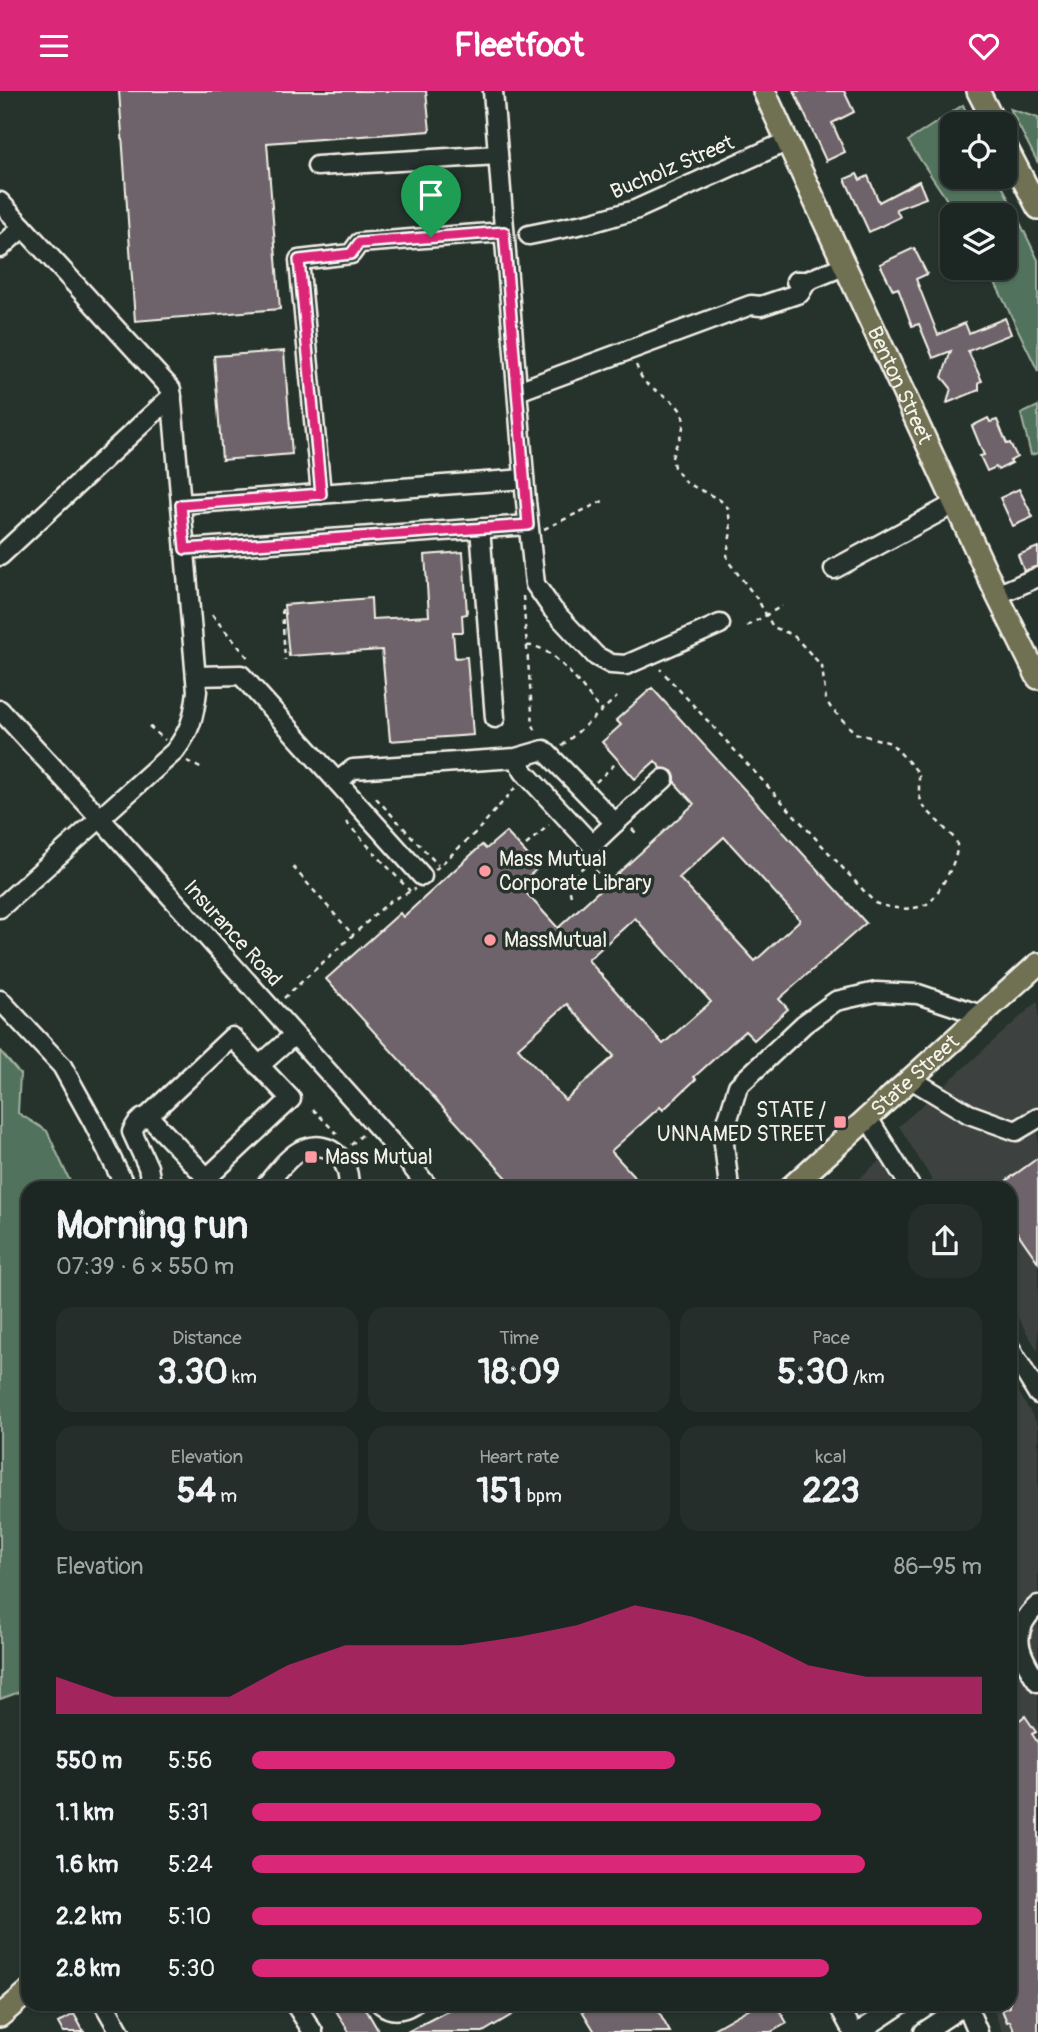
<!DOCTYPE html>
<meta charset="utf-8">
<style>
:root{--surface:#1c2622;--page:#252e2a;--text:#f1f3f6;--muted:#a0a5a5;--line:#3a4340;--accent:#db2777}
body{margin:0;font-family:Pangolin,sans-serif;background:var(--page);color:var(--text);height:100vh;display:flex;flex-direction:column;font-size:26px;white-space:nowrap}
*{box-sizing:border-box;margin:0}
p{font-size:23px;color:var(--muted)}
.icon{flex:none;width:38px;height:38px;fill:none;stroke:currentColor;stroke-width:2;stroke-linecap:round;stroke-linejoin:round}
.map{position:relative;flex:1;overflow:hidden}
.details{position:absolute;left:21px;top:1090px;width:996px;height:830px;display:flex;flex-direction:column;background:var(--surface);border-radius:21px;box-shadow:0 2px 5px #0004,0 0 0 2px var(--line)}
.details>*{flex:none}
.buttons{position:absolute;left:940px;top:21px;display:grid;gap:14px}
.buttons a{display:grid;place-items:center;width:77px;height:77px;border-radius:14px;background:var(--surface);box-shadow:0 2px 5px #0004,0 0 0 2px var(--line);font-size:35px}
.pin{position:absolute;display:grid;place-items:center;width:60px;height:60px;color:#fff;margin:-72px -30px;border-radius:50% 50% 50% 0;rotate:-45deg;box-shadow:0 0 7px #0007}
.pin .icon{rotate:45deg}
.round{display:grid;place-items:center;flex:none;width:74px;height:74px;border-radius:21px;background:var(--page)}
.headline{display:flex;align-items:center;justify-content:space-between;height:119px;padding:0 35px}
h1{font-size:38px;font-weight:700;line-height:52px}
.stats{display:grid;grid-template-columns:repeat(3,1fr);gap:10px;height:119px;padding:7px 35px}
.stats div{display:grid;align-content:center;border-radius:18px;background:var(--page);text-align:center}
.stats b{font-size:35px;font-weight:700}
.stats small{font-size:19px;font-weight:400}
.stats p{font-size:19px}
.chart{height:196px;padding:14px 35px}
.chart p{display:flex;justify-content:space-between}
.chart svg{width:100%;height:126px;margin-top:7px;fill:var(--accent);opacity:.7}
ul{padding:0 35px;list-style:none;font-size:23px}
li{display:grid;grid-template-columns:112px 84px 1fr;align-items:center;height:52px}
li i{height:18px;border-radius:9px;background:var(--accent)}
header{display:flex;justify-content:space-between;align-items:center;height:91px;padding:0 35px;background:var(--accent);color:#fff;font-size:32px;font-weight:700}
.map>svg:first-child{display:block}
</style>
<header><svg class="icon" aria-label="menu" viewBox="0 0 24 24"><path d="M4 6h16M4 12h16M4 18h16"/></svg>Fleetfoot<svg class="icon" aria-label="heart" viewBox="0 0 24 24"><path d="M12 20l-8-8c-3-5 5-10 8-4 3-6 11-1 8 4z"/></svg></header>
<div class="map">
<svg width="1038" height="1941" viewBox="0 0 1038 1941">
<rect width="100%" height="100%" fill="#26332d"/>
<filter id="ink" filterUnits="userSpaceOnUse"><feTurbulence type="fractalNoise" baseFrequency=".0143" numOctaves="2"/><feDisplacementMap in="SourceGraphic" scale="14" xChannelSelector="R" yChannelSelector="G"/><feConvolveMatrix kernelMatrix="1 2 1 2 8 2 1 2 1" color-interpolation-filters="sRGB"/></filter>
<g filter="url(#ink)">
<g fill="#3c423f">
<path d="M1038,910V1260L1010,1214V1097H937L899,1035Z"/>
<path d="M880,1069L896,1097H849Z"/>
<path d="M1010,1287L1038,1334V1941H1002L991,1913H1010Z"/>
</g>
<g fill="#51725b" stroke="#a2b2a2" stroke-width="2">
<path d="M963,14L972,33H952V86H998L1038,169V280L988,177H1004V124H957L908,50Z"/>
<path d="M1010,18L1038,27V72Z"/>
<path d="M1038,315V362L1031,364L1021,323Z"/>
<path d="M0,960L20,983L18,1022L47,1040L73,1097H28V1598L0,1608Z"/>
</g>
<g fill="#6e646a" stroke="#f4f1e8" stroke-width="2" fill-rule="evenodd">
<path d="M119,0H426L430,40L267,52L280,218L135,230Z"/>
<path d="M794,0H844L854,21L832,32L845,61L826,70Z"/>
<path d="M857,83L860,89L868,85L879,111L919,90L926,107L896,118L900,126L869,141L845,88Z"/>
<path d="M914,157L927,183L916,188L938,244L965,232L969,242L1005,227L1011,243L968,260L982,290L979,291V299L947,312L951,297L942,286L951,260L933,267L919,233L912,235L898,197L893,199L880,173Z"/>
<path d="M284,260L292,363L222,369L214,265Z"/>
<path d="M988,327L990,331L997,329L1007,353L1010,352L1017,366L1010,370L1012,372L998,379L996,376L987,380L980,365L984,364L972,335Z"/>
<path d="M1019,398L1033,426L1013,435L1000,407Z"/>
<path d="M1038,456V475L1024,480L1018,464Z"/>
<path d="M463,461L467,523L462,524L463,541H453L455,567L467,566L473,644L390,650L382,559L289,565L284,514L371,507L372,528L429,525L425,464Z"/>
<path d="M652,597L866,832L779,908L788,918L754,949L745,940L694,986L696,988L663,1019L660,1016L611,1060L645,1097H516L326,888L400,822L403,826L482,754L486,758L506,741L539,776L519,794L558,837L694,713L675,692V685L672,680L661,677L655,670L635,688L602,651L621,634L616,629ZM724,746L800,829L755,870L679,787ZM635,827L711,911L663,953L588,869ZM567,913L614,965L565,1009L518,957Z"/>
<path d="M1038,1067V1171L1017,1141L1010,1146V1097H996Z"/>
<path d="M1025,1625L1036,1641L1032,1643L1038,1652V1941H1015L1010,1930L1007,1931L1002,1919L1010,1916V1636Z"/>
<path d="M332,1913H363L379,1941H349Z"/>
<path d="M461,1913H530L483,1941H407Z"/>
<path d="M578,1913H654L670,1941H595Z"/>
<path d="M757,1913H776L787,1932L771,1941H708Z"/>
<path d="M74,1923L84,1941H63L58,1932Z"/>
</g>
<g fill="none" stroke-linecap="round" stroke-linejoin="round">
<defs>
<g id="minor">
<path d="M493,0L526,410L535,493L553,519L596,565L611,573L626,574L720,533"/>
<path d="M317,75L498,64"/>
<path d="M0,111L171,298L197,600C194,626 191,638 175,660L0,817"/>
<path d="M529,144L593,131L635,119L788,50"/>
<path d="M0,157L23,136"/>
<path d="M796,190H807L846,174"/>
<path d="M518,300L751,214L761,215L800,202L807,190"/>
<path d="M321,403L299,169L351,163L359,152L504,141"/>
<path d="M181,413L524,388"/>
<path d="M480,437L495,627"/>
<path d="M185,458L528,434"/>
<path d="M0,465L172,305"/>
<path d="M834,478L956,412"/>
<path d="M997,504L1038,486"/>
<path d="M196,585L241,584L422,785"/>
<path d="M0,619L100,727L400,1061L429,1097"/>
<path d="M338,690L353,678L516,667L544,659L615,732L592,754L524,681L516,667"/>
<path d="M615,732L664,688"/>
<path d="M0,909L62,975L94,1033L126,1097"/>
<path d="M259,975L294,944"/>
<path d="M911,988L969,1023L1016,1040L1038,1027"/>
<path d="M148,1025L207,1087L291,1008L232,946L148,1025C139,1028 136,1033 132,1041L148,1076L152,1097"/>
<path d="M868,1027L911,1097"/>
<path d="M264,1097C275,1084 288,1064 304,1058C331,1047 352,1072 348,1097"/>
<path d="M729,1097L723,1044L738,995L804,933L836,910L876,901L918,903L981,924"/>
<path d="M1010,1257L1038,1303"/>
<path d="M1038,1514C1008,1541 1019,1563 1038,1591"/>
<path d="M104,1913L120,1941"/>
<path d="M295,1913L313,1941"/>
<path d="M381,1913C391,1921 402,1920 413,1913"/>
<path d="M838,1913L853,1941"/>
<path d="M859,1941L901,1913"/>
<path d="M924,1941L966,1913L978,1941"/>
</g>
<g id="major">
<path id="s1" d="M764,0L997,504L1038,587"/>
<path d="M978,0L995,33"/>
<path d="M1004,52L1038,117"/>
<path id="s2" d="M790,1097L1038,873"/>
<path d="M0,1925L28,1901"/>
</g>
</defs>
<use href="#minor" stroke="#f4f1e8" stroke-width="23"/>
<use href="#major" stroke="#f4f1e8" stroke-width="26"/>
<g stroke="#f4f1e8" stroke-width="2.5" stroke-dasharray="5 5" stroke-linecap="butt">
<path d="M636,274C639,280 641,288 647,293C660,304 688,313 683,336C681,347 674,356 672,367L674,376L685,391L720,409L728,417L731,440L727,463L728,470L758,509L773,536L793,544L822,575L826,609L831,617L855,642L891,652L916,679L919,685V704L923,715L956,749C962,764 941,797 932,809C919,822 890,818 875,812L660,578"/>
<path d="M544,438L603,410"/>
<path d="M523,505L533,634L537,643"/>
<path d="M282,518L285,569"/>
<path d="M212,524L250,569"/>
<path d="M747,535L782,515"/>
<path d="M527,555C553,552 585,601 601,620"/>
<path d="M149,635L165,649"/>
<path d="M562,655L617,606"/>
<path d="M187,670L204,679"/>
<path d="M596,691L616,672"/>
<path d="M376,707L438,774"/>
<path d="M346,731L410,800"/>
<path d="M632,738L639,745"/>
<path d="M526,754L549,734"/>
<path d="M588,772L598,782"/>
<path d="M293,776L353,844"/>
<path d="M435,779L477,740L516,696"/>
<path d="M571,805C566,789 578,781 589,771"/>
<path d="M284,907L390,810L415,798"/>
<path d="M313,1018L337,1043"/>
<path d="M351,1054L362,1044"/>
</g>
<use href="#minor" stroke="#26332d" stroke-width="18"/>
<use href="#major" stroke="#706f52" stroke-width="21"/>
</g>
</g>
<g fill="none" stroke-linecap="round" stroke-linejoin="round" filter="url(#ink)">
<defs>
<path id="route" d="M504,141L528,434L185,458L181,414L321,403L299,169L351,163L359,152Z"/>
</defs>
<use href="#route" stroke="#fff" stroke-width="14"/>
<use href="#route" stroke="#db2777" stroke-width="9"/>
</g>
<g fill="#ff9aa2" stroke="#26332d" stroke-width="2.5">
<circle cx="485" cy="780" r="7"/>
<circle cx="490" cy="849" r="7"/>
<rect x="833" y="1024" width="14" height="14" rx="3.5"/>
<rect x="304" y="1059" width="14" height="14" rx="3.5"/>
</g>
<g text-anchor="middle" stroke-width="7" stroke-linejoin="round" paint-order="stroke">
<g font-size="21" fill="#f4f1e8" stroke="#26332d">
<text transform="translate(672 76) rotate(-23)" y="7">Bucholz Street</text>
<text dy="7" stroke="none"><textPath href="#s1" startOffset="324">Benton Street</textPath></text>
<text transform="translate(233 842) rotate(48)" y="7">Insurance Road</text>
<text dy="7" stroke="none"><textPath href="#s2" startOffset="168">State Street</textPath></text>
</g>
<g font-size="21" fill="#f4f1e8" stroke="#26332d" text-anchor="start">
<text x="499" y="775">Mass Mutual<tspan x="499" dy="24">Corporate Library</tspan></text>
<text x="504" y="856">MassMutual</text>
<text x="826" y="1026" text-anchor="end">STATE /<tspan x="826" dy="24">UNNAMED STREET</tspan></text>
<text x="325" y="1073">Mass Mutual</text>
</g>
</g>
</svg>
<div class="buttons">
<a><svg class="icon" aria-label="locate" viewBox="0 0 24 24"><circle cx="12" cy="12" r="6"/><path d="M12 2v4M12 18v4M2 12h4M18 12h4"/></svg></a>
<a><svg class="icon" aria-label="layers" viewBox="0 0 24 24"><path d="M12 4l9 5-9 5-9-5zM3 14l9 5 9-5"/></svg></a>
</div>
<div class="pin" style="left:431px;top:146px;background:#1e9e55"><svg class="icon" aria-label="arrive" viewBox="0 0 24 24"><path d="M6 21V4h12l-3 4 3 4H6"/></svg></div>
<section class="details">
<div class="headline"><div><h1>Morning run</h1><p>07:39 · 6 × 550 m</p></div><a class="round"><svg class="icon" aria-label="share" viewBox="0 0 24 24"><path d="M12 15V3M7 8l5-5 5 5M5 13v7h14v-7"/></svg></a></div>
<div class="stats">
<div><p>Distance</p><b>3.30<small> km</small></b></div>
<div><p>Time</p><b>18:09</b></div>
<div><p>Pace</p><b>5:30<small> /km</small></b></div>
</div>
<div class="stats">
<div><p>Elevation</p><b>54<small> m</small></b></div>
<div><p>Heart rate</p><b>151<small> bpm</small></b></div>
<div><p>kcal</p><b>223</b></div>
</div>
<div class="chart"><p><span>Elevation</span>86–95 m</p>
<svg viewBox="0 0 160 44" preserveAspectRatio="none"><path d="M0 44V31L10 38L20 38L30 38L40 27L50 20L60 20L70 20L80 17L90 13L100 6L110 10L120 17L130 27L140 31L150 31L160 31V44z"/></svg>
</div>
<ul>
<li><b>550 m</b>5:56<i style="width:58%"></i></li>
<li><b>1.1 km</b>5:31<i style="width:78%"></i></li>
<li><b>1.6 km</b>5:24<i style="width:84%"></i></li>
<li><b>2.2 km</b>5:10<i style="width:100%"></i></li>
<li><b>2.8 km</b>5:30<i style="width:79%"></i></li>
</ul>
</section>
</div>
